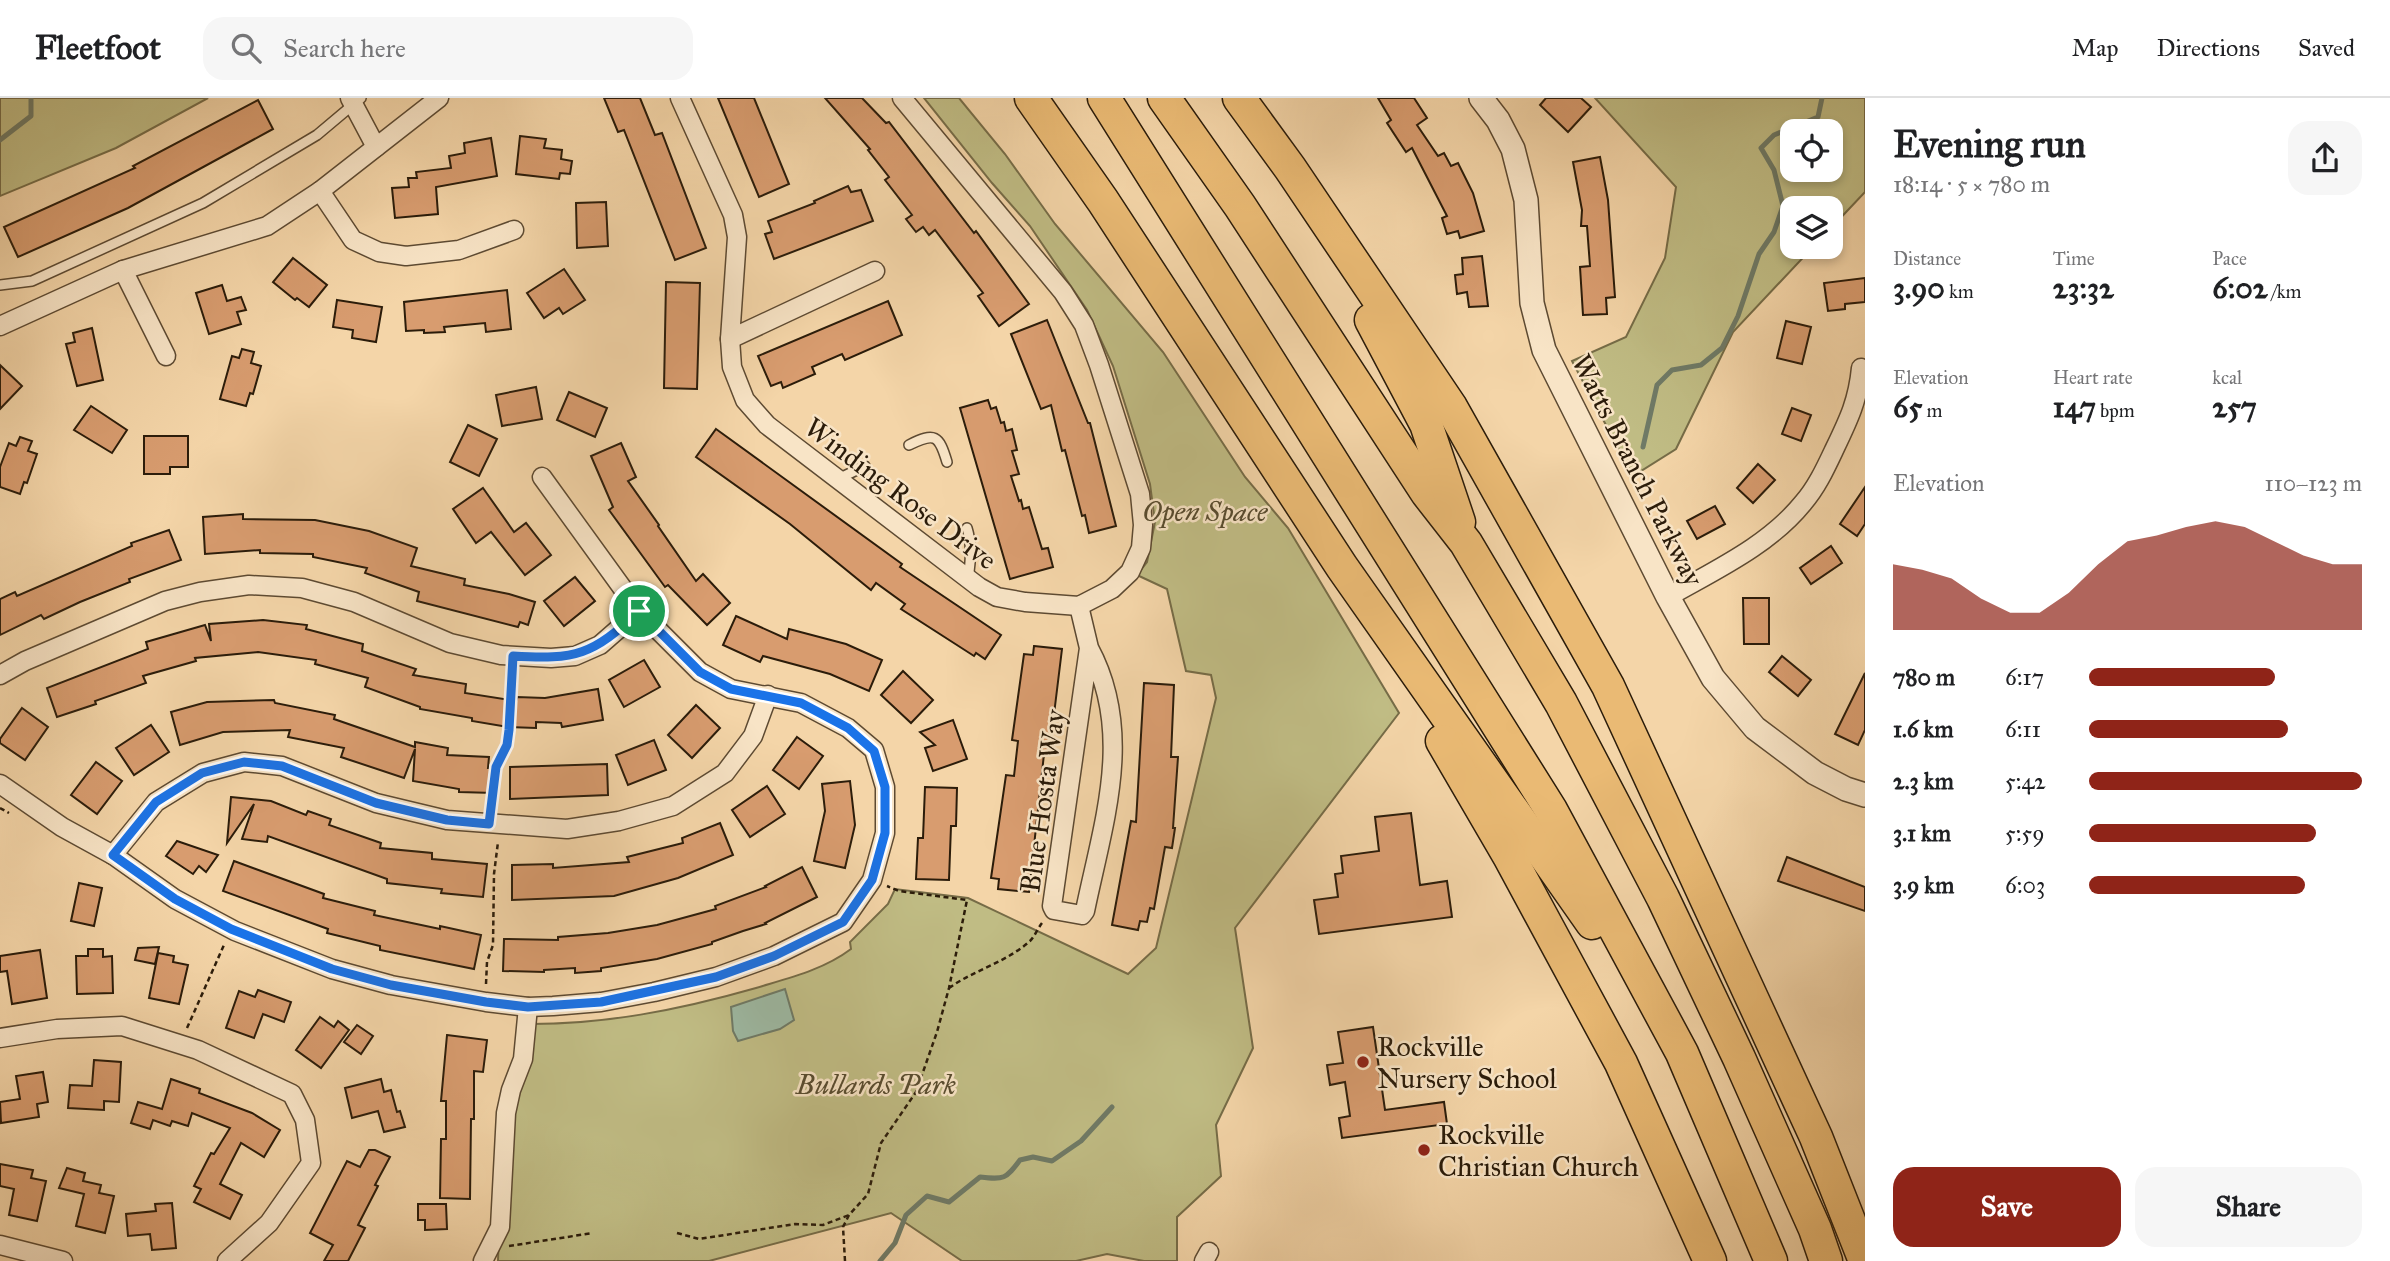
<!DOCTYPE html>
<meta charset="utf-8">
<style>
:root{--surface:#fff;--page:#f6f6f6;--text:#202124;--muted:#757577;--line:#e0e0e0;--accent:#8f2418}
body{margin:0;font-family:"IM FELL Great Primer",serif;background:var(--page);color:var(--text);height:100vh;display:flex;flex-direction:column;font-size:26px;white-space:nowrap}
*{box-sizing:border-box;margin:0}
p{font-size:23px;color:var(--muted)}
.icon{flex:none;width:38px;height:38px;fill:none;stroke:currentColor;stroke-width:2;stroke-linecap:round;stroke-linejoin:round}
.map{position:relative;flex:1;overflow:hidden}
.drawer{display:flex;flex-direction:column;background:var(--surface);width:525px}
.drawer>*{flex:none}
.fabs{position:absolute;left:1780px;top:21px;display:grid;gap:14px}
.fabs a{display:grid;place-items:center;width:63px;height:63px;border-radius:14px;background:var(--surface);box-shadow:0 4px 10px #0003;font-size:35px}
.pin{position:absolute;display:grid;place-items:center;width:60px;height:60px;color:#fff;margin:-30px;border:4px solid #fff;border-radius:50%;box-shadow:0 2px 7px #0007}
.round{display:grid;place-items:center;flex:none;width:74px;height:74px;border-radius:21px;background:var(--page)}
.overview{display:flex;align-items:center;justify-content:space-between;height:119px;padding:0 28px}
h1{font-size:38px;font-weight:700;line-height:52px}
.stats{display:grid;grid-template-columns:repeat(3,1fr);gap:10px;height:119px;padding:7px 28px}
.stats div{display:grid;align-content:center}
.stats b{font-size:30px;font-weight:700}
.stats small{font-size:19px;font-weight:400}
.stats p{font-size:19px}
.chart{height:196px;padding:14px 28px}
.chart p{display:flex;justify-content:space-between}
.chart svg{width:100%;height:126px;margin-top:7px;fill:var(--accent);opacity:.7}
.button{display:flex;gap:14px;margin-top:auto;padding:14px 28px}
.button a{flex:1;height:80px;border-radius:21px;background:var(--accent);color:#fff;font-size:28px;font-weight:700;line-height:80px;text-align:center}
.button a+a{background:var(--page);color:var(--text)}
ul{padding:0 28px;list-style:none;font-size:23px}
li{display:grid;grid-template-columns:112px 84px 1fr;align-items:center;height:52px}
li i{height:18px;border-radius:9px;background:var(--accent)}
header{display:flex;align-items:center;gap:42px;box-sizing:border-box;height:98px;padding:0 35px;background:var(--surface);border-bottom:2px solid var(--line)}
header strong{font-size:33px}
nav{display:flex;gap:38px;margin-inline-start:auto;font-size:24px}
.search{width:490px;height:63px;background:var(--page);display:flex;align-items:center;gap:18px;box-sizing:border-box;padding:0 24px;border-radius:21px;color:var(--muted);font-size:26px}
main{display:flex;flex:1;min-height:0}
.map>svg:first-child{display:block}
</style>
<header>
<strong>Fleetfoot</strong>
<div class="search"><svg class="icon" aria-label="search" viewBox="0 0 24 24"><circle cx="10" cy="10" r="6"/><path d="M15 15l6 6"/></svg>Search here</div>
<nav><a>Map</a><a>Directions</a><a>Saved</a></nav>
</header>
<main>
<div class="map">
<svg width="1865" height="1163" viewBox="0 0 1865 1163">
<rect width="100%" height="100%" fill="#f4d5a8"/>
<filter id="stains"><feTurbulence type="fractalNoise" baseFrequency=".00286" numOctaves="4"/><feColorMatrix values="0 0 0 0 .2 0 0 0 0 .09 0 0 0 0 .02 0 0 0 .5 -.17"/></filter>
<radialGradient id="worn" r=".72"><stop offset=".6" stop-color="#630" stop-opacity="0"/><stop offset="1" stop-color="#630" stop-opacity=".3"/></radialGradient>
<g fill="#c0bc84" stroke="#766c47" stroke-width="2" fill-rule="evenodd">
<path d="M0,0H208L116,50L0,98Z"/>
<path d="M924,0H959L1005,56L1055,126L1163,254L1245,379L1288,430L1399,615L1235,830L1253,950L1216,1027L1221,1078L1177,1119V1163H1144L1107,1156L1076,1163H962L891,1115L709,1163H498L503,1023L523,926C603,927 679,912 756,890C789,880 823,872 851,851L850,844L888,806L895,791L968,800L1128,876L1156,850L1216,600L1211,577L1186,573L1167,491L1137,477L1147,464L1155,424L1150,386L1113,268L1087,212L1030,128L992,85Z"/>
<path d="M1595,0H1865V94L1831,130L1830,110H1792V149H1813L1733,234L1676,351L1633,378L1572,263L1626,239L1665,160L1676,89ZM1792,33H1830V72H1792Z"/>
</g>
<path fill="#9db9a3" stroke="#6f7a66" stroke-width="2" d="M785,891L794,922L780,931L738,943L733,933L731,909Z"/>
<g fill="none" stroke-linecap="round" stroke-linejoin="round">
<g stroke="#6f7a66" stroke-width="5">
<path d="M0,42L31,18V0"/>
<path d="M1643,349L1657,287L1672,272L1701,267L1722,250L1738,218L1759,156L1774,134L1783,108L1774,72L1761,50L1774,37L1818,19L1822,0"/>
<path d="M880,1163L895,1145L906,1117L927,1098L949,1104L980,1079C1004,1082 1006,1081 1020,1062L1033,1059L1052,1063L1081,1043L1112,1009"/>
</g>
</g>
<g fill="#d89c6f" stroke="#2b1c0a" stroke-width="2">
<path d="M604,0H640L655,37L662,35L706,150L675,162L624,32L618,34Z"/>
<path d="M718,0H754L789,86L759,99Z"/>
<path d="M825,0H862L886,25L889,24L974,135L976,133L1029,206L999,228L978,198L983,195L935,132L929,137L923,129L916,134L906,121L912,117L885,82L889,79L868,52L870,51Z"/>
<path d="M1378,0H1414L1427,20L1417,27L1438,58L1444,55L1451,68L1458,65L1473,95L1484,133L1460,140L1458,133L1447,136L1442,120L1447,118L1412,50L1406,54L1387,25L1391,22Z"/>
<path d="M1546,0H1581L1591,9L1568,34L1540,7Z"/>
<path d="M258,2L273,31L128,110L18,159L4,129L135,70L133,68Z"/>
<path d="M520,38L546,41L544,50L562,52L561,61L572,63L570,76L560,75L559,81L516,76Z"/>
<path d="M491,40L497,78L436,89L438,116L395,120L392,90L409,89L408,80H417L416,74L451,70L449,58L465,55L464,45Z"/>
<path d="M1600,59L1608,102L1615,199L1606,200L1607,216L1583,217L1580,169L1590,168L1587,128H1581L1582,112L1573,64Z"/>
<path d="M848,88L851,94L861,92L873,123L774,161L765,136L772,134L768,123L815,105L814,103Z"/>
<path d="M606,104L608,148L577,150L576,105Z"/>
<path d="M1482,158L1488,208L1469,209L1467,194L1457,196L1455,177L1463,176L1462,160Z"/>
<path d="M293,160L327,187L309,209L297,200L295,202L273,184Z"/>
<path d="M564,171L585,202L563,216L559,210L544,220L527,195Z"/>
<path d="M1865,180V204L1845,206V211L1828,213L1824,185Z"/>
<path d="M666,184L700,185L697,291L664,290Z"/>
<path d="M222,187L227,203L241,199L246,212L237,214L241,226L209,236L196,195Z"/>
<path d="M507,192L511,231L486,234L485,225L444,229L445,234L424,235V232L406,233L404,204Z"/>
<path d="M337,202L382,209L376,244L352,240L353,232L333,229Z"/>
<path d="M888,203L902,237L845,262L842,256L812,269L815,276L783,290L781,284L771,288L758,258Z"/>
<path d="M1047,222L1088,325H1090L1116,428L1089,435L1085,417L1082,418L1065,352L1062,353L1051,307L1041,311L1011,236Z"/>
<path d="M1786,223L1811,229L1802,266L1777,260Z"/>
<path d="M92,230L103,282L77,288L66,246L75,244L73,235Z"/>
<path d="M242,251L254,254L251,265L261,268L253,296L250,295L246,308L220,301L232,258L239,260Z"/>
<path d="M0,267L22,288L0,311Z"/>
<path d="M536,289L542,321L502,328L496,297Z"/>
<path d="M569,294L607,310L595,339L557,322Z"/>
<path d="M988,302L991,311L996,309L1001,325L1004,324L1006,333L1012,331L1017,352L1012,353L1019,376L1011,378L1019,403L1021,402L1023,411L1029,409L1042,451L1048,450L1053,469L1010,481L960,310Z"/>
<path d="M91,308L127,332L112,355L74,332Z"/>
<path d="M1792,310L1811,317L1801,343L1782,336Z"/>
<path d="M468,327L497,341L479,378L450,364Z"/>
<path d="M716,331L902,466L900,469L1001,537L985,561L976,555L974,558L901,511L905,506L876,485L871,492L790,426L696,359Z"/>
<path d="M144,338H188V369H170V376H144Z"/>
<path d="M20,339L32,343L28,353L37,356L27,385L24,384L20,396L0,389V369L9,345L16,348Z"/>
<path d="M621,345L636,379L628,383L659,427L658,428L696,483L703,476L730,505L707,527L668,487L665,489L609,412L613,409L591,358Z"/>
<path d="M1758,366L1775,382L1753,405L1737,390Z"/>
<path d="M1865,389V426L1857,438L1840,426Z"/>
<path d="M483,390L514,434L526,425L551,457L525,477L491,434L476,445L453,411Z"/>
<path d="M1715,408L1725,426L1697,441L1687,423Z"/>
<path d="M243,416V421L315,422L369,433L417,450L411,468L465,481L464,487L509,496L535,504L528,527L520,524L518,529L417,503L419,494L365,475L367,470L313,459V456L260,455V452L205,456L203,419Z"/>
<path d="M169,432L181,462L129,481L130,484L80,504L44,521L41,517L0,537V501L15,494L17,498L132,448L131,445Z"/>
<path d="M1831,448L1842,465L1811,486L1800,470Z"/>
<path d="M575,479L595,503L564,528L544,503Z"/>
<path d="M1743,500H1769V546H1744Z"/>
<path d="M736,518L787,541L789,531L846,546L882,562L869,593L830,576L763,558L760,564L723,547Z"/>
<path d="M263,522L307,527L306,531L363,546L362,553L416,571L413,577L466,586L465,595L516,603L517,599L545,600L598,591L603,622L562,629L561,625L536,624V630L508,629L472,623V620L420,611V609L365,589L368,580L315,566L316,562L258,554L195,560L196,563L143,578L146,585L95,603L96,606L57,619L47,590L148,551L146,544L205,527L211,543L209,526Z"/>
<path d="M1034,548L1062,551L1049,657L1044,656L1029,794L998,791L999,781L991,780L1006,677L1014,678L1018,643L1012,642L1024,556L1033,557Z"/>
<path d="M1782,558L1811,582L1798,598L1769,574Z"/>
<path d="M644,562L660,589L624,609L609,582Z"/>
<path d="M903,573L933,602L911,625L881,597Z"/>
<path d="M1865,575V632L1858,647L1835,636Z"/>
<path d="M1144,585L1174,587L1171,659H1178L1173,730H1175L1172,750L1165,749L1154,811L1150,810L1147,824L1140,823L1138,832L1112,827L1131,723L1136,724Z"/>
<path d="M274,602L275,605L335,617L334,621L415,649V644L448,650L447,657L489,659L488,670H496L494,695L459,694V691L413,683L415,651L404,680L341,659L344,650L288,639L290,632L223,634L180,647L171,614L207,604Z"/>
<path d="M696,607L720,630L692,660L668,637Z"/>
<path d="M22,610L48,629L25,662L0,645V641Z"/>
<path d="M953,622L967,661L933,673L925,650L935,647L920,634Z"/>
<path d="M151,627L169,654L134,677L116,650Z"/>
<path d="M797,639L823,658L799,691L773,672Z"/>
<path d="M654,642L666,672L628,687L616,657Z"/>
<path d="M96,664L122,683L97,716L71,697Z"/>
<path d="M607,666L608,697L510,701V669Z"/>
<path d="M850,683L855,727L845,770L814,763L825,713L822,686Z"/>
<path d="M767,688L785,716L750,739L732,712Z"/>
<path d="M925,689L957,690L956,728H951L949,782L916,781L918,740H923Z"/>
<path d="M231,699L271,703L306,717L308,713L331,721L329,727L381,745L380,750L432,755V761L487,766L483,799L441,795L442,791L387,785V781L268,738L267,744L242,741L254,706L227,745Z"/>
<path d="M1411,715L1420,787L1447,783L1452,819L1319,836L1314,802L1338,799L1335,776L1343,775L1341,758L1379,753L1375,719Z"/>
<path d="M720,725L733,757L678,780L614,798L512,802V767L553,766V770L629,764L627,759L683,745L682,740Z"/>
<path d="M177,743L218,757L206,774L199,768L193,776L166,758Z"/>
<path d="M1787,759L1865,789V813L1778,783Z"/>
<path d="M234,763L324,796L323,800L375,813L374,817L440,831V828L481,837L474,871L380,852V848L327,835L328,831L223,793Z"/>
<path d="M802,769L817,799L765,825L766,826L743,833L712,844V846L657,861L601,870V873L575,875V870L544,872V874L503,873L504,841L558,842V839L608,835L657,827L716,811L715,808L766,789L765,788Z"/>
<path d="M79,785L102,790L94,828L71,823Z"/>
<path d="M159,849L155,866L135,862L138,850Z"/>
<path d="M88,851H103V859L112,858L113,895L77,896L76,858H88Z"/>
<path d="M40,852L47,900L12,906L7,873L0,874V858Z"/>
<path d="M158,855L174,858L173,864L188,867L179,906L149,900Z"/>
<path d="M258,892L291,904L284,924L263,916L254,940L226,930L239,893L255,899Z"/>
<path d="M320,919L334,929L338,923L349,932L321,970L296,952Z"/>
<path d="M357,927L373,938L361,956L344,944Z"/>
<path d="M1373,929L1385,1012L1444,1004L1447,1026L1342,1040L1339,1020L1350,1018L1345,984L1330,987L1327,967L1343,965L1338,934Z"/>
<path d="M447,937L487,942L483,974L474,973V1021H471L470,1101L440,1100L441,1041H446V1003H441Z"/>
<path d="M94,962L121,964L119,1004L104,1003V1012L68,1010L70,987L92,988Z"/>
<path d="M43,974L48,1004L37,1006L39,1019L1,1025L0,1004L20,1001L16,978Z"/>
<path d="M171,981L200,991L199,995L252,1015L280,1032L264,1059L241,1045L220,1086L242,1097L230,1121L194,1104L201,1091L194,1088L211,1055L214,1056L230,1030L192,1015L188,1028L172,1023L170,1028L153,1022L150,1031L131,1025L138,1004L162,1011Z"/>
<path d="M381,981L384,994L391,992L397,1014L400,1013L405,1029L384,1034L378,1013L352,1020L345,990Z"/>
<path d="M369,1052H375L390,1059L375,1087L378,1088L358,1127L365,1130L348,1163H324L333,1147L310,1135L347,1063L360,1069Z"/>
<path d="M0,1066L33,1072L31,1080L46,1083L37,1123L9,1117L14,1091L0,1088Z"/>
<path d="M67,1070L85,1075L83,1083L101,1087L99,1095L114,1098L105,1135L76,1128L84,1096L59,1090Z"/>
<path d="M172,1105L176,1150L152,1152L150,1136L128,1138L126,1116L156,1113L155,1106Z"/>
<path d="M418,1106H446L447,1131L425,1132V1122H418Z"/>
</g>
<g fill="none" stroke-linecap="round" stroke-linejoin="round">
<defs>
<g id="service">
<path d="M0,187L32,183L203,105L317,37L361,0"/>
<path d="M909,347C935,334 939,337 947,364"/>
<path d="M838,381L865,368"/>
<path d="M967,430C972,446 971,463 968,480"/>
</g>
<g id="minor">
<path d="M350,0L376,49"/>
<path d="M680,0L733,117L737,139L730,241L732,269L745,302L767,327L979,489L997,499L1025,504L1079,508L1112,491L1130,474L1141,450L1143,427L1140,396L1099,267L1084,227L1063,194L902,0"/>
<path d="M320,93L353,142L379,154L406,158L459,152L514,132"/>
<path d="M123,172L166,258"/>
<path d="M0,228L123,172L267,128L320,93L439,0"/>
<path d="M730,241L875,173"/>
<path d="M1668,499C1715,472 1768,448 1803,405C1817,389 1826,369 1835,350C1849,321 1858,302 1861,270"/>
<path d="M1079,508L1089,550L1052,808L1054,812L1082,817L1085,813C1103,725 1135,635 1089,550"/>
<path d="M0,577L25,563L165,503L200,494L249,487L302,490L354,504L450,545L501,557L551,560L575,558L600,547L639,513"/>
<path d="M0,686L62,729L113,757L175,801L235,833L332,871L391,887L486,904L528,909L553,908L601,904L654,894L716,879L774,858L843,824L872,782L885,735V689L874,652L848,630L801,605L731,591L700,574L639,513L542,379"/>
<path d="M113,757L156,704L203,675L244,664L282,668L376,705L447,722L567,731L619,723L673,708L725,675L753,638L768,597"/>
<path d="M0,940L57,931L122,928L198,952L292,996L305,1022L311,1065L269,1125L227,1163"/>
<path d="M0,1147L63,1163"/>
<path d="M483,1163L500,1129L506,1015L511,992L523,961L528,909"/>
<path d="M1204,1163L1209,1154"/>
</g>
<path id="tertiary" d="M1481,0L1498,22L1513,51L1526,102L1532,205L1544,252L1668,499L1713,580L1755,630L1815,675L1846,691L1865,697"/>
<g id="motorway">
<path d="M1031,0L1103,103L1342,469L1592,825"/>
<path d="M1104,0L1551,712L1682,955L1771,1163"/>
<path d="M1164,0L1240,108L1427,395L1466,445L1561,605L1663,800L1739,960L1815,1131L1826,1163"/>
<path d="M1239,0L1290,70L1451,309L1608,588L1816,1039L1865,1163"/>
<path d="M1371,222L1426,326L1459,424"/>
<path d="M1442,643L1509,758L1621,965L1710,1163"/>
</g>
</defs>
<use href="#service" stroke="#5d4a32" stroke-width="12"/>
<use href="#minor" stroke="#5d4a32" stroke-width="21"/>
<use href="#tertiary" stroke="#5d4a32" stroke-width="26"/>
<use href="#motorway" stroke="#2b1c0a" stroke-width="35"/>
<g stroke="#2b1c0a" stroke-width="2.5" stroke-dasharray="5 3.5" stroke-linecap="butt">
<path d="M491,709L497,669L507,647L509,632L511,575"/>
<path d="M0,710L9,715"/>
<path d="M486,886L487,864L493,847L494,776L498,744"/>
<path d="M949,890C974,872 1007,864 1030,843C1035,838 1038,830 1042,825"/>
<path d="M187,930L224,847"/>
<path d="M677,1135L699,1141L795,1126L823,1127L849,1117"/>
<path d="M509,1148L593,1135"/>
<path d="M845,1163L843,1129L849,1117L868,1096L881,1045L916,994L937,934L949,890L967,802L899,793L887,788"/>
</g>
<use href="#service" stroke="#f8e4c6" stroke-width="9"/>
<use href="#minor" stroke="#f8e4c6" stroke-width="18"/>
<use href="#tertiary" stroke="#f8e4c6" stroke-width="23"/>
<use href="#motorway" stroke="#eaba74" stroke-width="32"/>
</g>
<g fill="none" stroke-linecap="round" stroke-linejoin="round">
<defs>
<path id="route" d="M639,513L700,574L731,591L801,605L848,630L874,653L885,689V735L872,782L843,824L774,858L716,879L601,904L528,909L486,904L391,887L332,871L231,831L175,801L113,757L156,704L202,675L244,664L282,668L376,705L447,722L489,726L496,669L507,647L509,632L513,558C576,562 593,557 639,513Z"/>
</defs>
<use href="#route" stroke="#fff" stroke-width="14"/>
<use href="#route" stroke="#1a73e8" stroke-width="9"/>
</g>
<g fill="#8f2418" stroke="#f8e4c6" stroke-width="2.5">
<circle cx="1363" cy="964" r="7"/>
<circle cx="1424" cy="1052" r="7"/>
</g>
<g text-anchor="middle" stroke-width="5" stroke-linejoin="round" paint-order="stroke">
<g font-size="28" fill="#2b1c0a" stroke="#f8e4c6">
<text transform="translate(1638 372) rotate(63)" y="10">Watts Branch Parkway</text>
<text transform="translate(901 395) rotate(37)" y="10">Winding Rose Drive</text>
<text transform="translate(1042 703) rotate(-82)" y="10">Blue Hosta Way</text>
</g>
<g font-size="28" font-style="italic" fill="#584c2f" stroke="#f8e4c6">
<text x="1205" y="423">Open Space</text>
<text x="876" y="996">Bullards Park</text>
</g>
<g font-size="28" fill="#2b1c0a" stroke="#f8e4c6" text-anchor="start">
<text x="1377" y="958">Rockville<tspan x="1377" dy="32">Nursery School</tspan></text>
<text x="1438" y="1046">Rockville<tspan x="1438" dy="32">Christian Church</tspan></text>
</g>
</g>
<rect width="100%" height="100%" filter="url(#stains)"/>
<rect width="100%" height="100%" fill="url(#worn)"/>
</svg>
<div class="fabs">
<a><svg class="icon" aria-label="locate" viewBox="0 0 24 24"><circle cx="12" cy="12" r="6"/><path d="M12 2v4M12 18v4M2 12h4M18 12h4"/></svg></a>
<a><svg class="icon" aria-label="layers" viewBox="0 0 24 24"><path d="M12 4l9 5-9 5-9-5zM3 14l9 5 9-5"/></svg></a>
</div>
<div class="pin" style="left:639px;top:513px;background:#1e9e55"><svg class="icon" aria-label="arrive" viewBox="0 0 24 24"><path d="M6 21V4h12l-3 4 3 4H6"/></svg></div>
</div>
<section class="drawer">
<div class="overview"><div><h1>Evening run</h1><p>18:14 · 5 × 780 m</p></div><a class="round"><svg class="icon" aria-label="share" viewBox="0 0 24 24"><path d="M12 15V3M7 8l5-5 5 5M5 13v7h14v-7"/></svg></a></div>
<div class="stats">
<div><p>Distance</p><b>3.90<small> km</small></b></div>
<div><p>Time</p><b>23:32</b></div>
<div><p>Pace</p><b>6:02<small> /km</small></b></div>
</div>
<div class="stats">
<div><p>Elevation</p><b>65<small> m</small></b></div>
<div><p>Heart rate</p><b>147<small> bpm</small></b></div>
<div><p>kcal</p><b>257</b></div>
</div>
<div class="chart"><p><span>Elevation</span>110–123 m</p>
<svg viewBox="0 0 160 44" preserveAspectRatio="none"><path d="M0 44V21L10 23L20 26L30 33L40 38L50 38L60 31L70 21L80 13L90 11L100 8L110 6L120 8L130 13L140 18L150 21L160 21V44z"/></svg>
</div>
<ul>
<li><b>780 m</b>6:17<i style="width:68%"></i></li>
<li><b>1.6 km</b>6:11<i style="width:73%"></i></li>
<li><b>2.3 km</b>5:42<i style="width:100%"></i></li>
<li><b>3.1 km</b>5:59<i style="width:83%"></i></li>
<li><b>3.9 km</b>6:03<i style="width:79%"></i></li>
</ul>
<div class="button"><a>Save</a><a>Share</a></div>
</section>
</main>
